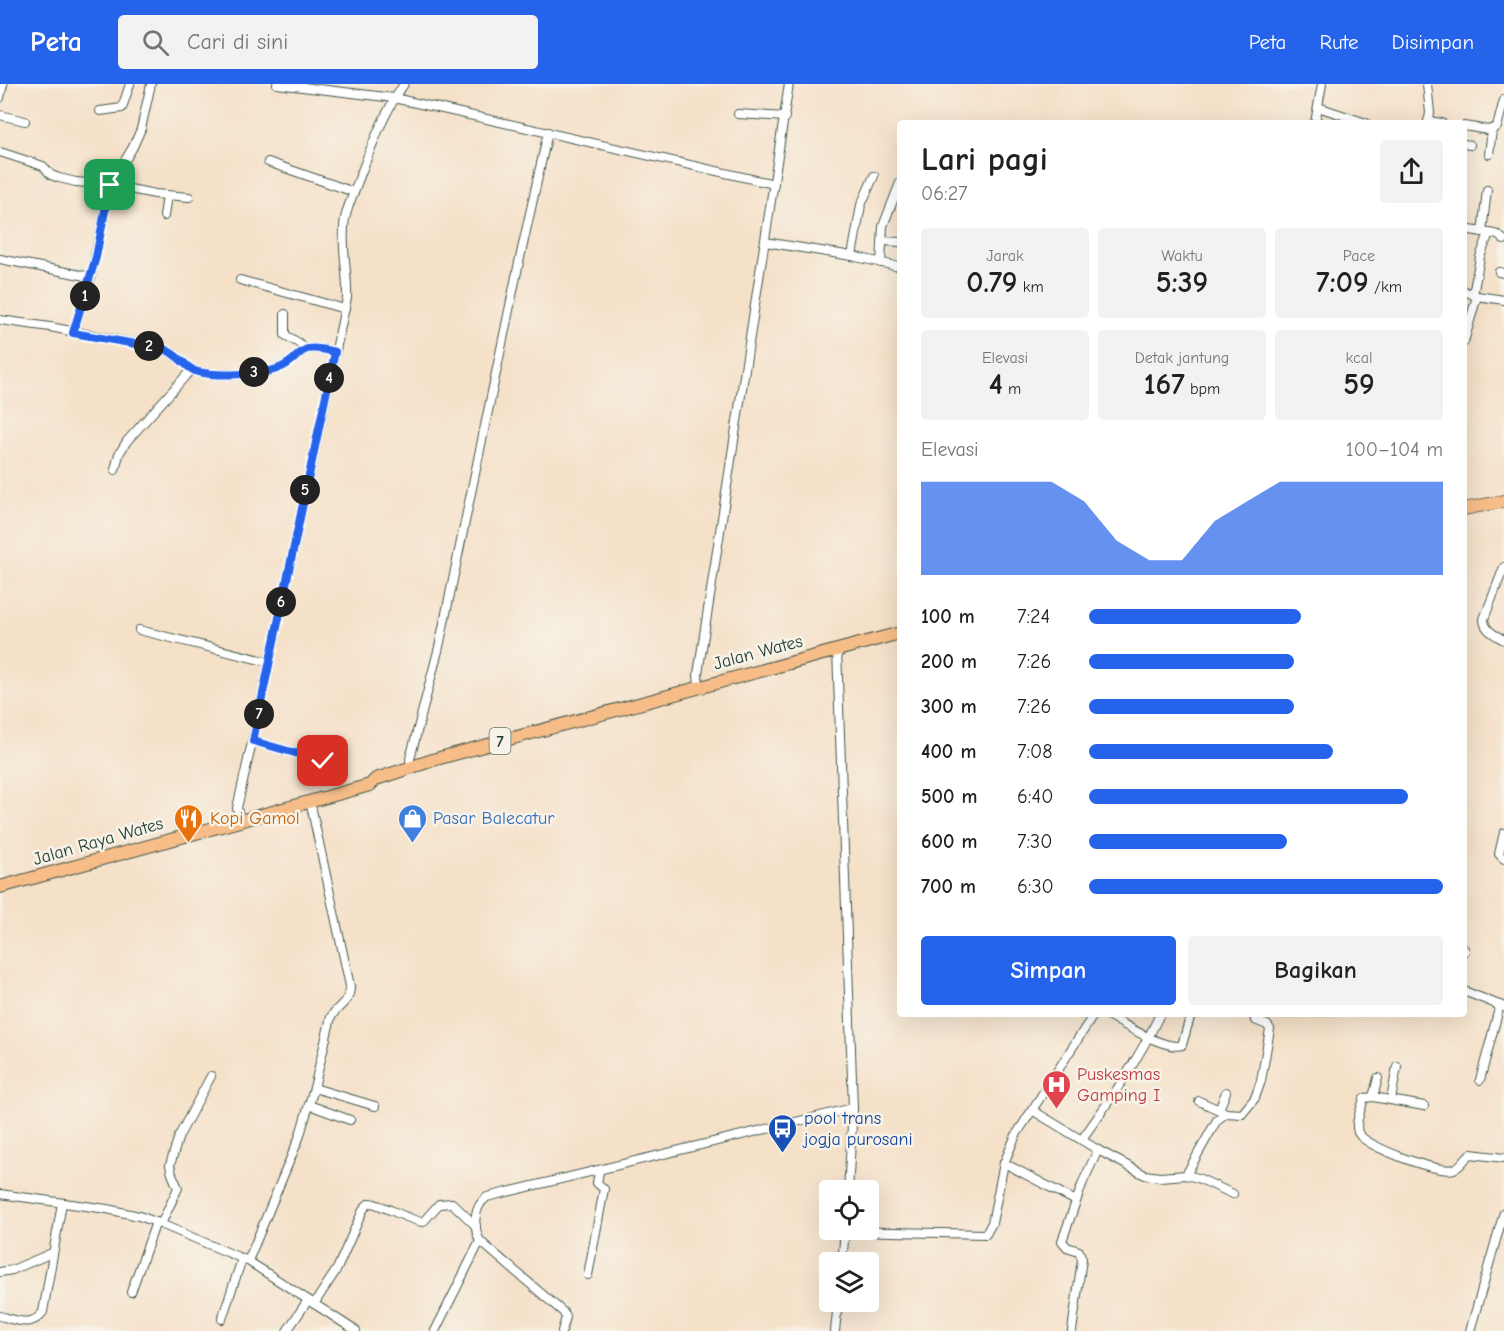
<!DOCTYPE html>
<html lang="id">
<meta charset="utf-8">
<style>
:root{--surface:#fff;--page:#f2f2f2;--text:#202124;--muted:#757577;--accent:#2563eb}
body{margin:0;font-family:"Comic Neue",sans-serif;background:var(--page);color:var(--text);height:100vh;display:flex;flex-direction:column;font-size:22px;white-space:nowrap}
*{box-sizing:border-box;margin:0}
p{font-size:20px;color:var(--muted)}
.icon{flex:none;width:33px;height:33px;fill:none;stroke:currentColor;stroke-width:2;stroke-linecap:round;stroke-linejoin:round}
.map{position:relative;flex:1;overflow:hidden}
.details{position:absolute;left:897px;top:36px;width:570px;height:897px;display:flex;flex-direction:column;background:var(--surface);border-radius:6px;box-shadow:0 6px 24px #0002}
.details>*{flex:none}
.buttons{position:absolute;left:819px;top:1096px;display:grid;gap:12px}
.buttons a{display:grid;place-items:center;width:60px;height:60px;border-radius:6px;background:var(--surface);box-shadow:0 6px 24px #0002;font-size:30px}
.pin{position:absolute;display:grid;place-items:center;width:51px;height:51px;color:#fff;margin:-26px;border-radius:12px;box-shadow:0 3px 9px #0006}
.km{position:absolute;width:30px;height:30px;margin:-15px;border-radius:50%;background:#222;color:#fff;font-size:16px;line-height:30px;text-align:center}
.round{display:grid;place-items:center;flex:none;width:63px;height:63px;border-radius:6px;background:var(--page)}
.headline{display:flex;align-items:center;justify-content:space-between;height:102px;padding:0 24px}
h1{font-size:33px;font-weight:800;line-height:45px}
.stats{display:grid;grid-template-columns:repeat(3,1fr);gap:9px;height:102px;padding:6px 24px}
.stats div{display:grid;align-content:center;border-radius:6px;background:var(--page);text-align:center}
.stats b{font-size:30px;font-weight:800}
.stats small{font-size:16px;font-weight:400}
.stats p{font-size:16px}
.chart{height:168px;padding:12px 24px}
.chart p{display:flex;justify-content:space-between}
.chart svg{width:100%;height:108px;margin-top:6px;fill:var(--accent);opacity:.7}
.cta{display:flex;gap:12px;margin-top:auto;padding:12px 24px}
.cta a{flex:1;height:69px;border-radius:6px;background:var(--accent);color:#fff;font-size:24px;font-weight:800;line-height:69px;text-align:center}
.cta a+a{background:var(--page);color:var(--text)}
ul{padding:0 24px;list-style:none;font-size:20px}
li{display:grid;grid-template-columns:96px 72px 1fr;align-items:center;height:45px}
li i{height:15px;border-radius:8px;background:var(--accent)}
header{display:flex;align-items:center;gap:36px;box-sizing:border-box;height:84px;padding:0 30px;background:var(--accent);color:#fff}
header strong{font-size:28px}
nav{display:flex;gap:33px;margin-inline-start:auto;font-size:21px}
.search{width:420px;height:54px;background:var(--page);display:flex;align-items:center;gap:15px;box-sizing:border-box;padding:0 21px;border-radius:6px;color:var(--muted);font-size:22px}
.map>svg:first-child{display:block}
</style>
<header>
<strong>Peta</strong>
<div class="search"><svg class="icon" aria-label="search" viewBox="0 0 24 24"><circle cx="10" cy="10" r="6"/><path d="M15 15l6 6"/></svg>Cari di sini</div>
<nav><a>Peta</a><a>Rute</a><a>Disimpan</a></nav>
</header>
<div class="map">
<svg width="1504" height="1247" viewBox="0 0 1504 1247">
<rect width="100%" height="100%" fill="#f7f3e8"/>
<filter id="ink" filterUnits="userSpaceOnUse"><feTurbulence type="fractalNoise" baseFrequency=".0167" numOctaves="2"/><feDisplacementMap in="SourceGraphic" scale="12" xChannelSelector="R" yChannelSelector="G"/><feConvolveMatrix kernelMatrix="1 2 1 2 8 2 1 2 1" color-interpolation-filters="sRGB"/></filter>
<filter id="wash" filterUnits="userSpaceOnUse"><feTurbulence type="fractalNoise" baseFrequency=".008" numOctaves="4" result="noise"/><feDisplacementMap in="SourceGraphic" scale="24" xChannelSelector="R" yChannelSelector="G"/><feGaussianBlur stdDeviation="1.35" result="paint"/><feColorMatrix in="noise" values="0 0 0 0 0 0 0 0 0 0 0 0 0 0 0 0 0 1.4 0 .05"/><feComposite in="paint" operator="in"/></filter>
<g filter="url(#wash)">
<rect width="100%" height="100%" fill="#f5e0c8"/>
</g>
<g filter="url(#ink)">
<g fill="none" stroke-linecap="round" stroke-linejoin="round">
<defs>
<g id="minor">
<path d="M277,0L394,14L774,100"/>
<path d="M1427,0L1430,29L1428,39"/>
<path d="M0,14L3,0"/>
<path d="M1318,23L1366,39"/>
<path d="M100,27L122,24L130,0"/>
<path d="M738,30L785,33"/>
<path d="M0,31L25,37"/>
<path d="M1428,37L1442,39"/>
<path d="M1315,39L1322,0"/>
<path d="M1464,42L1488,46L1497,43L1504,16"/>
<path d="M1464,60L1470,61"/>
<path d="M0,68L43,82L51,91L59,94L76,98L110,101L155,110L189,113"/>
<path d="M1489,70L1492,46"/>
<path d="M268,78L354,108"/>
<path d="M164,132L167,111"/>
<path d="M1464,145L1489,149L1480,173L1473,211"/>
<path d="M1482,148L1487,106"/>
<path d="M1489,149L1498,151L1504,156"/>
<path d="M882,157L900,158"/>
<path d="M765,158L852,172L900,183"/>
<path d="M852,172L861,121L874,92"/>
<path d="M0,175L91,193"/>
<path d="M881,179L883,142L900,99"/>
<path d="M1499,188L1504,189"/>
<path d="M240,196L345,225"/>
<path d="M1464,207L1477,212L1504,216"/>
<path d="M285,230V251L299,259L304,265"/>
<path d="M0,236L50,243L164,265C179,271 187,286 198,288C215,292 261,291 277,285C307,274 292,257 335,268"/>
<path d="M73,249L91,193L110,101L133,63L141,45L151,0"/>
<path d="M1464,258L1477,212"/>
<path d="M115,386L119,370L127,357L191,286"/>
<path d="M1504,483L1484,535C1484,546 1495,551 1504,556"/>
<path d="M139,546L269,578"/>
<path d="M837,565L853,1024L848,1107"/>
<path d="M699,602L698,590L789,0"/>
<path d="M253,657L323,677"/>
<path d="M411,683L410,675L439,563L518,183L548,48"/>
<path d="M240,736L237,724L258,632L347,214C348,190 342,167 344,144C344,129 352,114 357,100C370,66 383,30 404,0"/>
<path d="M1504,749L1499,770L1504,775"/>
<path d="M1464,865L1465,867"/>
<path d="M1464,907L1504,923"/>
<path d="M1106,930C1121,939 1166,967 1182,961L1191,930"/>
<path d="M1378,994L1373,1013L1364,1014C1362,1023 1353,1042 1359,1050C1367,1063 1439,1090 1454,1085C1461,1083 1464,1074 1471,1070L1504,1074"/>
<path d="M1480,996L1500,921"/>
<path d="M314,1004L375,1022"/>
<path d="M1373,1013L1424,1022"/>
<path d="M1391,1016L1397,982"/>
<path d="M1199,1017L1226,1029"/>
<path d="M309,1021L350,1036"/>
<path d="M1032,1026L1098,1066L1083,1098L1062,1157L1067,1163L1079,1167L1082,1175L1072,1247"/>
<path d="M1219,1026L1226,1008"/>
<path d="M1082,1055C1111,1015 1139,975 1160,930"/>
<path d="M1098,1066L1145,1091L1160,1093L1186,1091L1198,1094L1233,1110"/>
<path d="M1004,1079L1076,1117"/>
<path d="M1186,1091L1217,1036L1226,1029L1242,1030L1255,1014L1261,997L1270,945L1267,941L1255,936L1253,930"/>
<path d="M0,1110L107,1125L139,1132L156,1138L248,1177L356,1247"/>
<path d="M161,1140L178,1104L172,1090L170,1081L179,1052L211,992"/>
<path d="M845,1147L986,1150L992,1139L1004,1079L1016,1051L1094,930"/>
<path d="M248,1177L299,1054L314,1004L331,933C339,919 350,920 350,902L310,717"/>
<path d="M842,1179L845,1146"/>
<path d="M0,1188L12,1186L52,1169"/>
<path d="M588,1191L604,1105L597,1099L599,1088"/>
<path d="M131,1208L156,1138"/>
<path d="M314,1220L337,1185L363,1126C365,1123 367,1120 370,1119C377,1118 410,1137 423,1138L439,1120L452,1119L476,1142"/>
<path d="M0,1232C16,1236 32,1244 43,1228L62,1119"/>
<path d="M222,1235L242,1175"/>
<path d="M287,1247L308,1216"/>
<path d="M435,1247L480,1157"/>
<path d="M562,1247L566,1233L563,1228L480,1157C473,1143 473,1123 487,1113L853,1024"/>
<path d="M835,1247L838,1218"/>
<path d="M1470,1247L1504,1128"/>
</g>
<g id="highway">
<path d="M1464,425L1504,417"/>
<path d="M0,803L370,701L376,695L436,675L900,549"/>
</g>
</defs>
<use href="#minor" stroke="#3f554a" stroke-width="10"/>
<use href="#highway" stroke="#3f554a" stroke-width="14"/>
<use href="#minor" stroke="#fff" stroke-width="8"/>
<use href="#highway" stroke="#f7bd88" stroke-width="12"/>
</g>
</g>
<g fill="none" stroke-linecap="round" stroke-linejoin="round" filter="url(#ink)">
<defs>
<path id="route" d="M110,101L96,173L73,249L164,265C180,271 187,286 198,288C215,292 260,291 277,285C307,274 291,257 335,268L253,657L323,677"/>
</defs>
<use href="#route" stroke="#fff" stroke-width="12"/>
<use href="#route" stroke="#2563eb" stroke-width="8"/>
</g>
<defs>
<symbol id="restaurant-pin" viewBox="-11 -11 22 30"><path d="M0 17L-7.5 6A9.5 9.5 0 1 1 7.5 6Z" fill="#e8710a" stroke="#f7f3e8"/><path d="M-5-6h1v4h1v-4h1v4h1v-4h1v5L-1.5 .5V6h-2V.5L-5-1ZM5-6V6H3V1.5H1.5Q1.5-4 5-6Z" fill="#fff"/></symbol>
<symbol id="shop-pin" viewBox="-11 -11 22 30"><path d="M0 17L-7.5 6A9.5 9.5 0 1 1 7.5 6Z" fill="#3f7fe0" stroke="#f7f3e8"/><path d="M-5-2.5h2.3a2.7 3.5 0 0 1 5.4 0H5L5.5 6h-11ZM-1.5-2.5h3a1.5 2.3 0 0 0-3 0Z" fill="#fff"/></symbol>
<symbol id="hospital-pin" viewBox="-11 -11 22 30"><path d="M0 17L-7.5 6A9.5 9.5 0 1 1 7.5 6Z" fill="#e0444e" stroke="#f7f3e8"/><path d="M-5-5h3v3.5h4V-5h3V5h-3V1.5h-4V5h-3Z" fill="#fff"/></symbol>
<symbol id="bus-pin" viewBox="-11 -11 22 30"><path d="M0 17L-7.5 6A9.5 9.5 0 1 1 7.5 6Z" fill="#1a4fb4" stroke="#f7f3e8"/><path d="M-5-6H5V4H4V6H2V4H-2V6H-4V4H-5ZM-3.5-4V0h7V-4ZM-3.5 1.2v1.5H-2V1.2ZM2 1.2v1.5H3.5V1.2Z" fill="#fff"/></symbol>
</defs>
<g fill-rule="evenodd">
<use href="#restaurant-pin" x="172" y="718" width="33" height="45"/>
<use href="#shop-pin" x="396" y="718" width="33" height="45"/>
<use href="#hospital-pin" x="1040" y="984" width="33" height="45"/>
<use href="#bus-pin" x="766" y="1028" width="33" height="45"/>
</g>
<g text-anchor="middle" stroke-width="5" stroke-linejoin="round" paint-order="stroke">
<rect fill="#f7f3e8" stroke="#60746a" stroke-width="1.5" x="489.5" y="644" width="21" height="26" rx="4.5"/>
<g font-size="16" font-weight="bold" fill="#1f3d34">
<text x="500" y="663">7</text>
</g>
<g font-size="18" fill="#1f3d34" stroke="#f7f3e8">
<text transform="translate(758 568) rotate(-15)" y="6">Jalan Wates</text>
<text transform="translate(98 757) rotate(-16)" y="6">Jalan Raya Wates</text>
</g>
<g font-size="18" fill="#c56008" stroke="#f7f3e8" text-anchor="start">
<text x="210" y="740">Kopi Gamol</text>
</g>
<g font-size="18" fill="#366cbe" stroke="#f7f3e8" text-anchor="start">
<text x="433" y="740">Pasar Balecatur</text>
</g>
<g font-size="18" fill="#be3a42" stroke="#f7f3e8" text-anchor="start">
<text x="1077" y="996">Puskesmas<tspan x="1077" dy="21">Gamping I</tspan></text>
</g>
<g font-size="18" fill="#164399" stroke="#f7f3e8" text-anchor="start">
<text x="804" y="1040">pool trans<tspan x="804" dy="21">jogja purosani</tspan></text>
</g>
</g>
</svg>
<div class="buttons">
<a><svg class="icon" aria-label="locate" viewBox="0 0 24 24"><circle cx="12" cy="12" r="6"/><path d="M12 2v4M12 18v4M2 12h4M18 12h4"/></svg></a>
<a><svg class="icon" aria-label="layers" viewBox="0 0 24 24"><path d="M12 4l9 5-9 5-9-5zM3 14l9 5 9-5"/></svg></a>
</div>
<div class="pin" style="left:110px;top:101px;background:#1e9e55"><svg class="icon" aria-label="arrive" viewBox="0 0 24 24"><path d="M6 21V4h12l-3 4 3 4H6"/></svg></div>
<div class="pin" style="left:323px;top:677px;background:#d93025"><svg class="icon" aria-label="check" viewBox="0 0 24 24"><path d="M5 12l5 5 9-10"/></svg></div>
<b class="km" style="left:85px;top:212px">1</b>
<b class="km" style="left:149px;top:262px">2</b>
<b class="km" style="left:254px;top:288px">3</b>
<b class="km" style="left:329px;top:294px">4</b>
<b class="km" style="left:305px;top:406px">5</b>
<b class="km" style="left:281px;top:518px">6</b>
<b class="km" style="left:259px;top:630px">7</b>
<section class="details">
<div class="headline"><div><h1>Lari pagi</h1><p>06:27</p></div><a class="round"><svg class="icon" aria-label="share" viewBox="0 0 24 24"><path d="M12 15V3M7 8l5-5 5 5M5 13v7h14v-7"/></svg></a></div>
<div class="stats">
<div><p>Jarak</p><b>0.79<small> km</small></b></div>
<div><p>Waktu</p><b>5:39</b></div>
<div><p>Pace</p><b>7:09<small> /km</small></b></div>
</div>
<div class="stats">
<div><p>Elevasi</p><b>4<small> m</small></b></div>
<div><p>Detak jantung</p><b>167<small> bpm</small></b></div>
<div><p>kcal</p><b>59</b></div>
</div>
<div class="chart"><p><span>Elevasi</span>100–104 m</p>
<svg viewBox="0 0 160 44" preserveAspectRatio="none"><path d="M0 44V6L10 6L20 6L30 6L40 6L50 14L60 30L70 38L80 38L90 22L100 14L110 6L120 6L130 6L140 6L150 6L160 6V44z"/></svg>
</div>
<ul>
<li><b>100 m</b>7:24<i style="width:60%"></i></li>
<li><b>200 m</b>7:26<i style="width:58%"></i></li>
<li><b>300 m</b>7:26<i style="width:58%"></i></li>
<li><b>400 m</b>7:08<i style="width:69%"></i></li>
<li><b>500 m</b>6:40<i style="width:90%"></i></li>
<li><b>600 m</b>7:30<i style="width:56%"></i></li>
<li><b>700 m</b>6:30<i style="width:100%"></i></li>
</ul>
<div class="cta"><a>Simpan</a><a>Bagikan</a></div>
</section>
</div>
